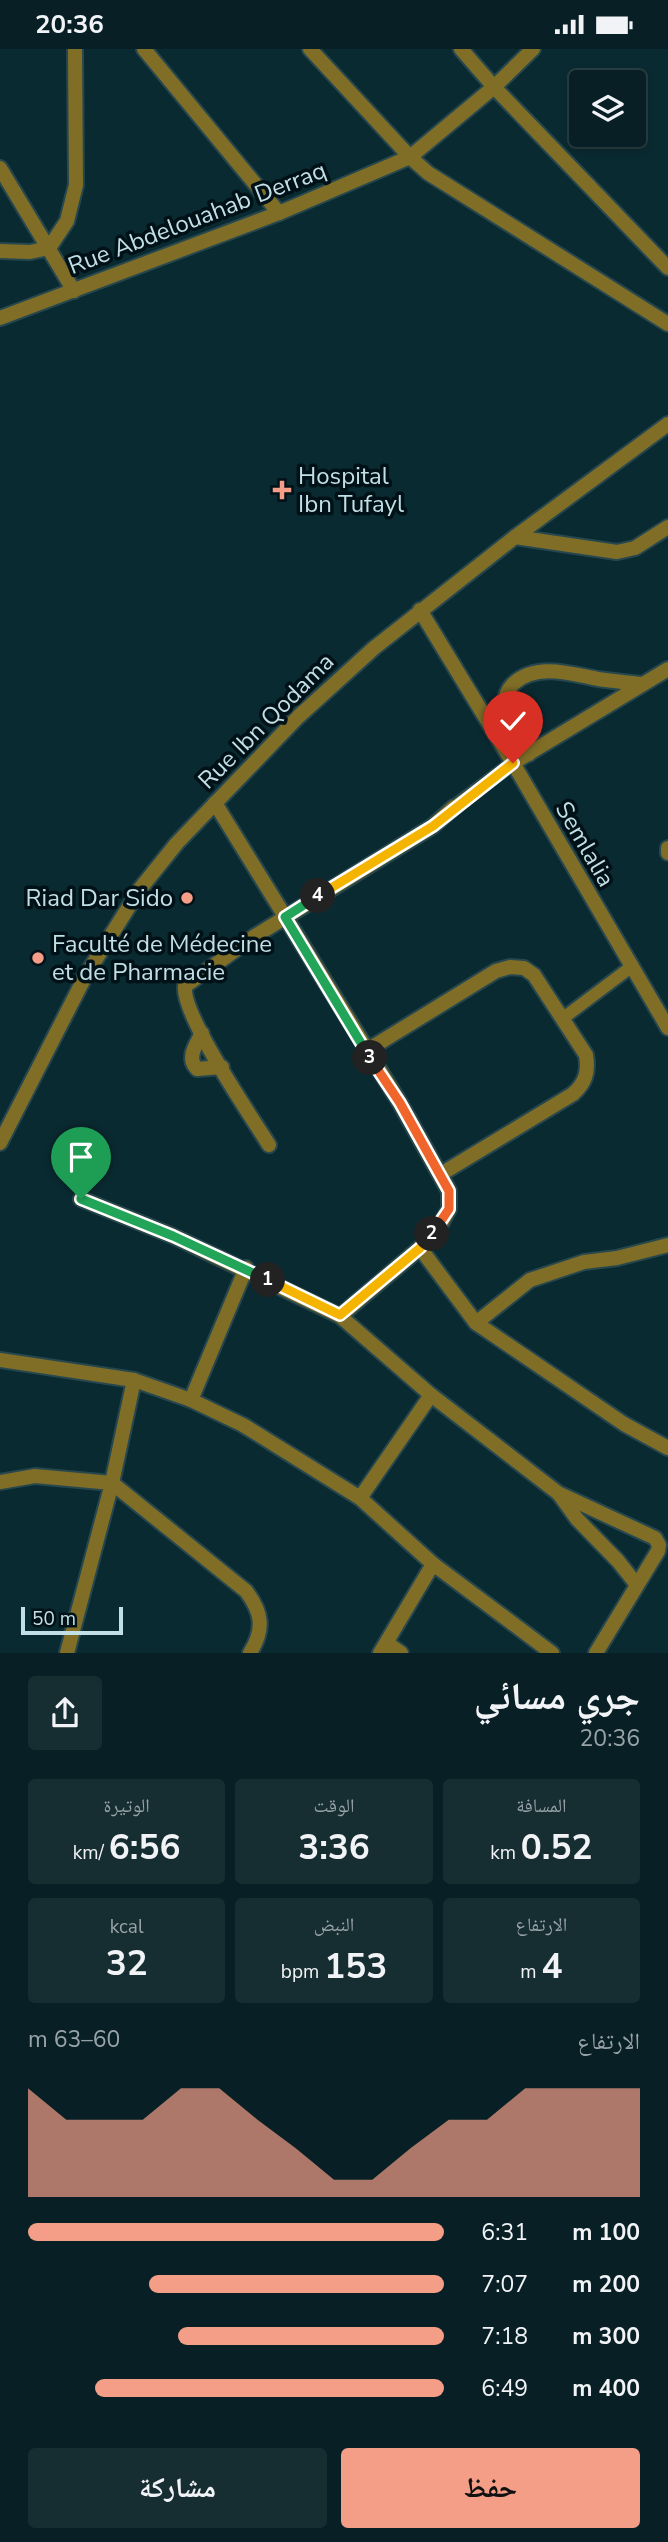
<!DOCTYPE html>
<html lang="ar">
<meta charset="utf-8">
<style>
:root{--surface:#082025;--page:#162d32;--text:#f1f3f6;--muted:#98a3a7;--line:#293e42;--accent:#f49e88}
body{margin:0;font-family:"Nunito Sans","Noto Naskh Arabic",sans-serif;background:var(--page);color:var(--text);direction:rtl;height:100vh;display:flex;flex-direction:column;font-size:26px;white-space:nowrap}
*{box-sizing:border-box;margin:0}
p{font-size:23px;color:var(--muted)}
.icon{flex:none;width:38px;height:38px;fill:none;stroke:currentColor;stroke-width:2;stroke-linecap:round;stroke-linejoin:round}
.map{position:relative;height:1604px;overflow:hidden;direction:ltr}
.details{display:flex;flex-direction:column;background:var(--surface);flex:1}
.details>*{flex:none}
.controls{position:absolute;left:569px;top:21px;display:grid;gap:14px}
.controls a{display:grid;place-items:center;width:77px;height:77px;border-radius:7px;background:var(--surface);box-shadow:0 4px 10px #0003,0 0 0 2px var(--line);font-size:35px}
.scale{position:absolute;left:21px;bottom:18px;width:102px;box-sizing:border-box;padding-left:7px;border:4px solid #c2dfe6;border-top:0;font-size:19px;line-height:24px;white-space:nowrap;color:#c2dfe6;-webkit-text-stroke:5px #001117;paint-order:stroke}
.pin{position:absolute;display:grid;place-items:center;width:60px;height:60px;color:#fff;margin:-72px -30px;border-radius:50% 50% 50% 0;rotate:-45deg;box-shadow:0 0 7px #0007}
.pin .icon{rotate:45deg}
.km{position:absolute;width:35px;height:35px;margin:-18px;border-radius:50%;background:#222;color:#fff;font-size:19px;line-height:35px;text-align:center}
.round{display:grid;place-items:center;flex:none;width:74px;height:74px;border-radius:7px;background:var(--page)}
.overview{display:flex;align-items:center;justify-content:space-between;height:119px;padding:0 28px}
h1{font-size:38px;font-weight:700;line-height:52px}
.metrics{display:grid;grid-template-columns:repeat(3,1fr);gap:10px;height:119px;padding:7px 28px}
.metrics div{display:grid;align-content:center;border-radius:7px;background:var(--page);text-align:center}
.metrics b{font-size:35px;font-weight:700}
.metrics small{font-size:19px;font-weight:400}
.metrics p{font-size:19px}
.chart{height:196px;padding:14px 28px}
.chart p{display:flex;justify-content:space-between}
.chart svg{width:100%;height:126px;margin-top:7px;fill:var(--accent);opacity:.7}
.button{display:flex;gap:14px;margin-top:auto;padding:14px 28px}
.button a{flex:1;height:80px;border-radius:7px;background:var(--accent);color:#111;font-size:28px;font-weight:700;line-height:80px;text-align:center}
.button a+a{background:var(--page);color:var(--text)}
ul{padding:0 28px;list-style:none;font-size:23px}
li{display:grid;grid-template-columns:112px 84px 1fr;align-items:center;height:52px}
li i{height:18px;border-radius:9px;background:var(--accent)}
.status{display:flex;justify-content:space-between;align-items:center;height:49px;padding:0 35px;background:var(--surface);direction:ltr}
.status svg{height:19px;fill:currentColor}
.map>svg:first-child{display:block}
</style>
<div class="status"><b>20:36</b><svg viewBox="0 0 49 12"><path d="M0 12V9h3v3zM5 12V6h3v6zM10 12V3h3v9zM15 12V0h3v12zM26 1h20v11H26zM47 4h2v5h-2z"/></svg></div>
<div class="map">
<svg width="668" height="1604" viewBox="0 0 668 1604">
<rect width="100%" height="100%" fill="#0a2a31"/>
<g fill="none" stroke-linecap="round" stroke-linejoin="round">
<defs>
<g id="pedestrian">
<path d="M454,758L513,714"/>
<path d="M562,970L631,918"/>
</g>
<g id="minor">
<path d="M144,0L279,164"/>
<path d="M310,0L410,108L428,124L668,275"/>
<path d="M461,0L494,38L668,219"/>
<path d="M0,119L74,242"/>
<path d="M0,202L30,203L49,199L67,172L76,136L75,0"/>
<path d="M0,269L279,164L410,108L494,38L533,0"/>
<path d="M515,488L617,503L635,499L668,478"/>
<path d="M420,561L513,714L668,979"/>
<path d="M503,663L529,705"/>
<path d="M490,676C510,661 499,650 513,635C536,613 572,625 598,630C613,632 628,634 643,635"/>
<path d="M513,714L668,620"/>
<path d="M215,754L400,1054L449,1142V1160L442,1173L420,1199L340,1267"/>
<path d="M668,799V804"/>
<path d="M202,984C196,996 186,1009 197,1020L222,1018"/>
<path d="M366,1002L496,922L510,918L524,919L534,926L586,1006C589,1024 585,1034 573,1045L441,1125"/>
<path d="M0,1094L86,926L140,840L177,794L298,668L374,599L515,488L668,375"/>
<path d="M269,1096C251,1067 181,965 185,937L255,887L433,777L454,758"/>
<path d="M81,1150L173,1187L340,1267L431,1346L558,1444L655,1489L659,1496L658,1502L596,1604"/>
<path d="M420,1199L476,1274L624,1375L668,1399"/>
<path d="M476,1274L530,1231L584,1213L617,1209L668,1196"/>
<path d="M0,1311L134,1331L191,1351L243,1376L360,1449L433,1515L552,1604"/>
<path d="M191,1351L246,1219"/>
<path d="M0,1433L35,1427L112,1434L246,1542C262,1563 265,1580 250,1604"/>
<path d="M559,1445L577,1470L618,1512L637,1536"/>
<path d="M360,1449L431,1346"/>
<path d="M387,1594L401,1604"/>
<path d="M67,1604L112,1434L134,1331"/>
<path d="M380,1604L433,1515"/>
</g>
</defs>
<use href="#pedestrian" stroke="#27474e" stroke-width="16"/>
<use href="#minor" stroke="#27474e" stroke-width="18"/>
<use href="#pedestrian" stroke="#806e27" stroke-width="12"/>
<use href="#minor" stroke="#806e27" stroke-width="14"/>
</g>
<g fill="none" stroke-linecap="round" stroke-linejoin="round">
<defs>
<path id="split-1" d="M81,1150L173,1187L268,1231"/>
<path id="split-2" d="M268,1231L340,1266L420,1199L432,1185"/>
<path id="split-3" d="M370,1009L400,1054L449,1142V1160L432,1185"/>
<path id="split-4" d="M318,847L285,868L370,1009"/>
<path id="split-5" d="M318,847L433,777L513,714"/>
</defs>
<use href="#split-1" stroke="#fff" stroke-width="14"/>
<use href="#split-2" stroke="#fff" stroke-width="14"/>
<use href="#split-3" stroke="#fff" stroke-width="14"/>
<use href="#split-4" stroke="#fff" stroke-width="14"/>
<use href="#split-5" stroke="#fff" stroke-width="14"/>
<use href="#split-1" stroke="#22a559" stroke-width="9"/>
<use href="#split-2" stroke="#f5b400" stroke-width="9"/>
<use href="#split-3" stroke="#f0652b" stroke-width="9"/>
<use href="#split-4" stroke="#22a559" stroke-width="9"/>
<use href="#split-5" stroke="#f5b400" stroke-width="9"/>
</g>
<g fill="#f49e88" stroke="#001117" stroke-width="2.5">
<path d="M278.5 430.5h7v7h7v7h-7v7h-7v-7h-7v-7h7z"/>
<circle cx="187" cy="849" r="7"/>
<circle cx="38" cy="909" r="7"/>
</g>
<g text-anchor="middle" stroke-width="7" stroke-linejoin="round" paint-order="stroke">
<g font-size="24" fill="#c2dfe6" stroke="#001117">
<text transform="translate(197 169) rotate(-21)" y="8">Rue Abdelouahab Derraq</text>
<text transform="translate(266 672) rotate(-45)" y="8">Rue Ibn Qodama</text>
<text transform="translate(585 795) rotate(60)" y="8">Semlalia</text>
</g>
<g font-size="24" fill="#c2dfe6" stroke="#001117" text-anchor="start">
<text x="298" y="435">Hospital<tspan x="298" dy="28">Ibn Tufayl</tspan></text>
<text x="173" y="857" text-anchor="end">Riad Dar Sido</text>
<text x="52" y="903">Faculté de Médecine<tspan x="52" dy="28">et de Pharmacie</tspan></text>
</g>
</g>
</svg>
<div class="controls">
<a><svg class="icon" aria-label="layers" viewBox="0 0 24 24"><path d="M12 4l9 5-9 5-9-5zM3 14l9 5 9-5"/></svg></a>
</div>
<div class="scale">50 m</div>
<div class="pin" style="left:81px;top:1150px;background:#1e9e55"><svg class="icon" aria-label="arrive" viewBox="0 0 24 24"><path d="M6 21V4h12l-3 4 3 4H6"/></svg></div>
<div class="pin" style="left:513px;top:714px;background:#d93025"><svg class="icon" aria-label="check" viewBox="0 0 24 24"><path d="M5 12l5 5 9-10"/></svg></div>
<b class="km" style="left:268px;top:1231px">1</b>
<b class="km" style="left:432px;top:1185px">2</b>
<b class="km" style="left:370px;top:1009px">3</b>
<b class="km" style="left:318px;top:847px">4</b>
</div>
<section class="details">
<div class="overview"><div><h1>جري مسائي</h1><p>20:36</p></div><a class="round"><svg class="icon" aria-label="share" viewBox="0 0 24 24"><path d="M12 15V3M7 8l5-5 5 5M5 13v7h14v-7"/></svg></a></div>
<div class="metrics">
<div><p>المسافة</p><b>0.52<small> km</small></b></div>
<div><p>الوقت</p><b>3:36</b></div>
<div><p>الوتيرة</p><b>6:56<small> /km</small></b></div>
</div>
<div class="metrics">
<div><p>الارتفاع</p><b>4<small> m</small></b></div>
<div><p>النبض</p><b>153<small> bpm</small></b></div>
<div><p>kcal</p><b>32</b></div>
</div>
<div class="chart"><p><span>الارتفاع</span>60–63 m</p>
<svg viewBox="0 0 160 44" preserveAspectRatio="none"><path d="M0 44V6L10 17L20 17L30 17L40 6L50 6L60 17L70 27L80 38L90 38L100 27L110 17L120 17L130 6L140 6L150 6L160 6V44z"/></svg>
</div>
<ul>
<li><b>100 m</b>6:31<i style="width:100%"></i></li>
<li><b>200 m</b>7:07<i style="width:71%"></i></li>
<li><b>300 m</b>7:18<i style="width:64%"></i></li>
<li><b>400 m</b>6:49<i style="width:84%"></i></li>
</ul>
<div class="button"><a>حفظ</a><a>مشاركة</a></div>
</section>
